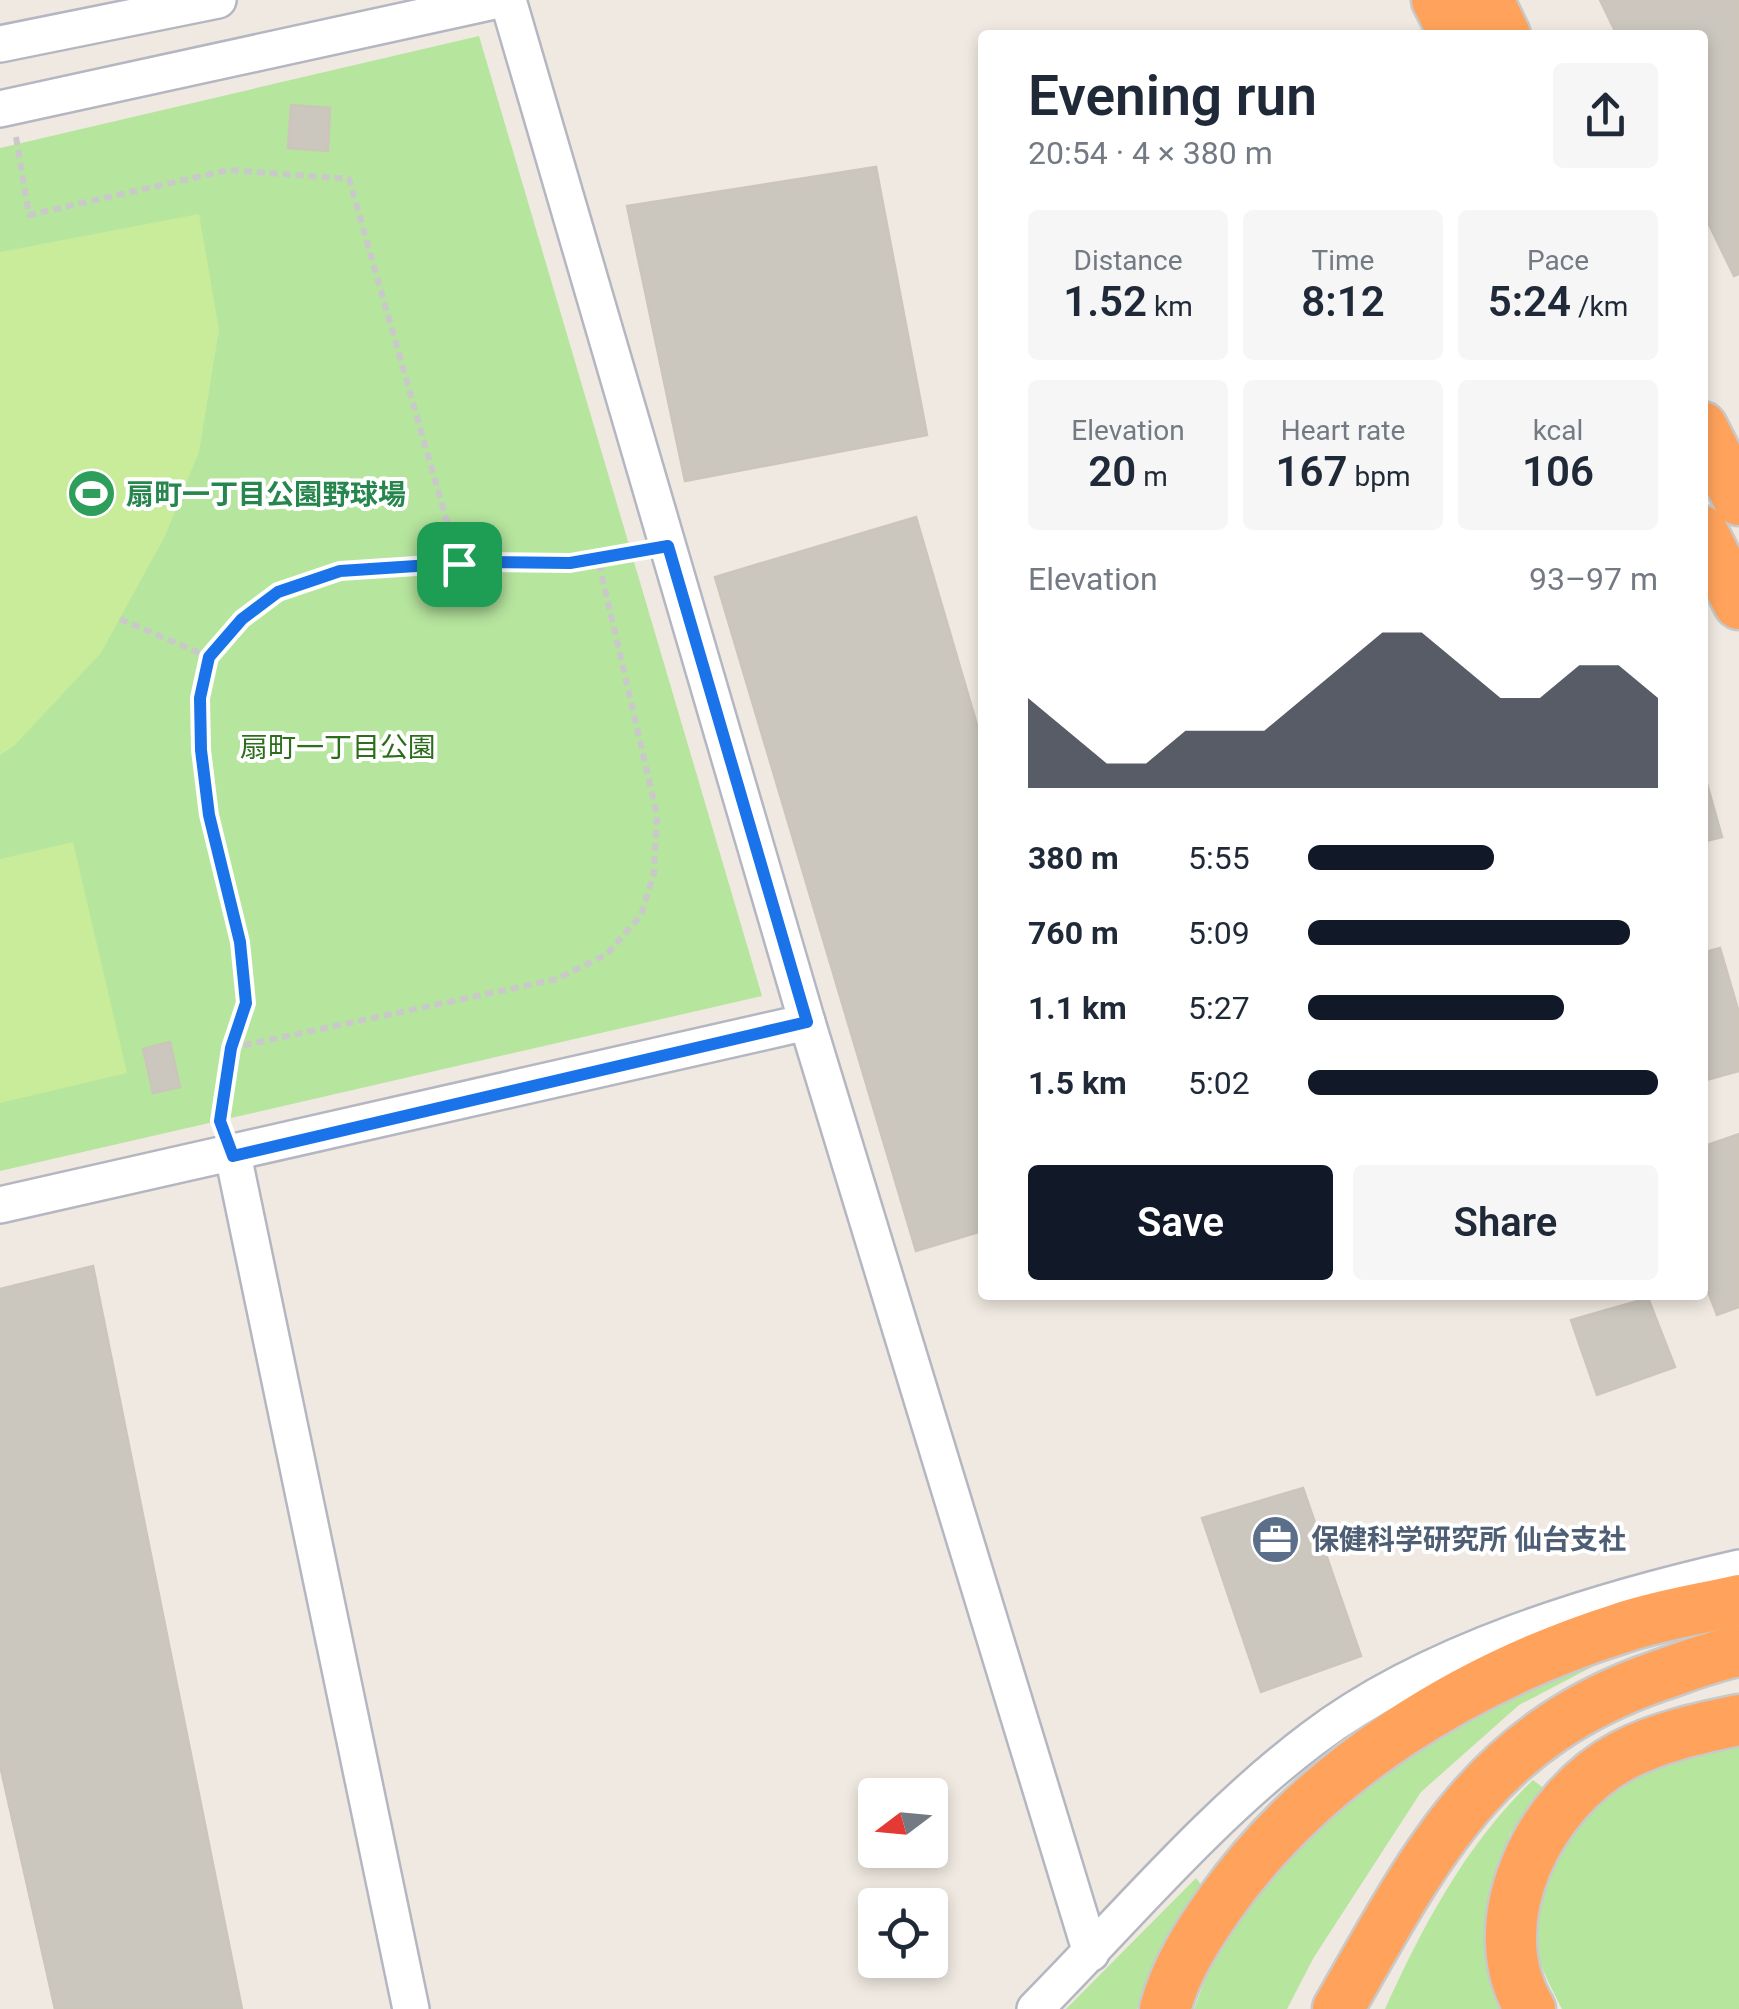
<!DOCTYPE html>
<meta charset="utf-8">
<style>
:root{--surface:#fff;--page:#f6f6f7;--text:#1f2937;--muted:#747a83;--accent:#111827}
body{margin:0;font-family:Roboto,"Noto Sans JP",sans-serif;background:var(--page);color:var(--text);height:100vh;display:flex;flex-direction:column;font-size:38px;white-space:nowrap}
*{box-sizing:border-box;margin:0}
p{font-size:32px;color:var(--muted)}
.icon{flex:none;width:55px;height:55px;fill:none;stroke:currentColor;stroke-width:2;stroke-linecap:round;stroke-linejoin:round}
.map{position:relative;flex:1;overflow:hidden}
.drawer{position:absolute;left:978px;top:30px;width:730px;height:1270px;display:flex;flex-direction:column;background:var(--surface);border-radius:10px;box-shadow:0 5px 15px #0003}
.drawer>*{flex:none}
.needle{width:65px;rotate:254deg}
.buttons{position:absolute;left:858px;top:1778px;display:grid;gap:20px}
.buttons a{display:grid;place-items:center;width:90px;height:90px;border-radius:10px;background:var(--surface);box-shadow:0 5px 15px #0003;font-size:50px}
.pin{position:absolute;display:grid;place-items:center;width:85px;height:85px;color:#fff;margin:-42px;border-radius:20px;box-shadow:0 5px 15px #0006}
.round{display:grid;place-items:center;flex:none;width:105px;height:105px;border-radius:10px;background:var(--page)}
.head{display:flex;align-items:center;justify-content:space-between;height:170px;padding:0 50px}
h1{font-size:55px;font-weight:600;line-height:75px}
.stats{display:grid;grid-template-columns:repeat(3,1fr);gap:15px;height:170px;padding:10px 50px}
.stats div{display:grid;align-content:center;border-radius:10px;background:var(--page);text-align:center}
.stats b{font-size:42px;font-weight:600}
.stats small{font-size:28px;font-weight:400}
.stats p{font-size:28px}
.chart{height:280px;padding:20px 50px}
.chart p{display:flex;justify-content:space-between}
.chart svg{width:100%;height:180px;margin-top:10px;fill:var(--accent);opacity:.7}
.cta{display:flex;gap:20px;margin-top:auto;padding:20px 50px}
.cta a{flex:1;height:115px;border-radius:10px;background:var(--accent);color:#fff;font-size:40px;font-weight:600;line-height:115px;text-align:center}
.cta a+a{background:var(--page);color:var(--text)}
ul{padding:0 50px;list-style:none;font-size:32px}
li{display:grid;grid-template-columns:160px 120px 1fr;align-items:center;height:75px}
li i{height:25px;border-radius:12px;background:var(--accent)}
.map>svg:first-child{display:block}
</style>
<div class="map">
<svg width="1739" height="2009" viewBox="0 0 1739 2009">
<rect width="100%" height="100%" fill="#efe9e1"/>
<g fill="#b6e59e">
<path d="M479,36L762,996L0,1171V148Z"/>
<path d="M1626,1649L1519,1705L1421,1792L1314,1957L1287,2009H1194L1208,1972L1266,1877L1354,1783L1532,1677Z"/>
<path d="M1739,1733V2009H1562C1550,1985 1534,1957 1534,1930C1532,1868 1580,1804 1631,1773C1662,1754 1705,1745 1739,1733Z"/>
<path d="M1533,1780L1545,1789L1510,1834L1490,1899L1507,2009H1385C1423,1926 1466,1844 1533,1780Z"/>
<path d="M1196,1878L1201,1885L1137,2009H1066Z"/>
</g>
<g fill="#c9ec9a">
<path d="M199,214L219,330L199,452L165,536L101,653L14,746L0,755V252Z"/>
<path d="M73,842L127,1073L0,1103V859Z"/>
</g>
<g fill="#cbc7bf" stroke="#cbc5ba" stroke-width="2.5">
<path d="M1600,0H1739V274L1734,276L1702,210V35H1617Z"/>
<path d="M291,105L330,108L328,151L288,148Z"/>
<path d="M876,167L927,435L685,481L627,206Z"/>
<path d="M916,517L982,742V1231L916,1251L715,577Z"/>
<path d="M1702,766L1722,837L1702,842Z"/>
<path d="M1720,948L1739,1013V1071L1702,1081V953Z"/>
<path d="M170,1042L180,1087L153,1093L143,1049Z"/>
<path d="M1739,1134V1307L1717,1315L1702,1276V1147Z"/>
<path d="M93,1266L242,2009H55L0,1765V1289Z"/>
<path d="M1648,1298L1675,1367L1597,1395L1571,1320Z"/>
<path d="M1303,1488L1361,1656L1261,1692L1202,1518Z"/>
</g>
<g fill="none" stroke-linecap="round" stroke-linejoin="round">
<defs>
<g id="minor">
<path d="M0,44L218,0"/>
<path d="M0,109L499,0"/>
<path d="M807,1022L1091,1953"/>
<path d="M233,1155L411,2009"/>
<path d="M0,1205L807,1022L508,0"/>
<path d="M1035,2009C1125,1918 1210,1816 1312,1739C1427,1651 1599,1600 1739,1568"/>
</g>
<g id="highway">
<path d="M1437,0L1455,35"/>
<path d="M1488,0L1505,35"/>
<path d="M1702,427L1739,500"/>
<path d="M1702,531L1739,604"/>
<path d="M1165,2009C1176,1969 1197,1936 1221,1902C1316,1769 1466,1677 1621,1628C1659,1615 1700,1609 1739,1600"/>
<path d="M1338,2009C1425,1857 1482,1737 1658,1676C1685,1667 1711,1656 1739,1651"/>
<path d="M1530,2009C1478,1922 1540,1800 1622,1756C1658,1737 1700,1728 1739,1720"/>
</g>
</defs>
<use href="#minor" stroke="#b4b7c1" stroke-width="40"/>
<use href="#highway" stroke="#c9c9c9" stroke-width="55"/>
<g stroke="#c9c9c9" stroke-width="6" stroke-dasharray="8 5" stroke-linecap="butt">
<path d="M16,137L29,215L228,170L349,179L459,564"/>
<path d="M120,619L209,657"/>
<path d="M231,1048L557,979L607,954L641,915L654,873L657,815L598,559"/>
<path d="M220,1122C222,1097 225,1070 232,1047C236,1030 247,1013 246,996C237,900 174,751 208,661C216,640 242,619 259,606C282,589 314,575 342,571C440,558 541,573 637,554"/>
</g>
<use href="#minor" stroke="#fff" stroke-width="35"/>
<use href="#highway" stroke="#ffa35c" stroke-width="50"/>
</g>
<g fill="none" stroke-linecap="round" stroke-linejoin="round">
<defs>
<path id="route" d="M668,546L807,1022L233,1156L220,1121L231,1048L246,1003L240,942L209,815L201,750L200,698L209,657L242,619L278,592L340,571L477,562L570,563Z"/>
</defs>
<use href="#route" stroke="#fff" stroke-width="20"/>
<use href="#route" stroke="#1a73e8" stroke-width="12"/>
</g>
<defs>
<symbol id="stadium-disc" viewBox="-11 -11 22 22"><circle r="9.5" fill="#2e9e5b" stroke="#fff"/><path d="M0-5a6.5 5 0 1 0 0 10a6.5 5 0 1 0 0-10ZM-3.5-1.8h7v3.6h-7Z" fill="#fff"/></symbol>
<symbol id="office-disc" viewBox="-11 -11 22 22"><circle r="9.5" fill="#5c6f8a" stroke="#fff"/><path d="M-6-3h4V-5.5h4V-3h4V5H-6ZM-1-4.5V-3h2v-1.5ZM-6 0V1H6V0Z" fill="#fff"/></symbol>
</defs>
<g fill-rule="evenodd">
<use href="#stadium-disc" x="64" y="466" width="55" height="55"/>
<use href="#office-disc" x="1248" y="1512" width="55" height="55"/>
</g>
<g text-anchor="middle" stroke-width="8" stroke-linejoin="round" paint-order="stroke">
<g font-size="28" font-weight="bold" fill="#27864d" stroke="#fff" text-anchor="start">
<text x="126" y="504">扇町一丁目公園野球場</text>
</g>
<g font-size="28" fill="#2c6e1b" stroke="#fff">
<text x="338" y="757">扇町一丁目公園</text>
</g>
<g font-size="28" font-weight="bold" fill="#4e5e75" stroke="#fff" text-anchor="start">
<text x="1311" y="1549">保健科学研究所 仙台支社</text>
</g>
</g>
</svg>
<div class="buttons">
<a><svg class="needle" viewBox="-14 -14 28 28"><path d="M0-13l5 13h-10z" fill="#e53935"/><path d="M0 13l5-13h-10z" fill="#747a83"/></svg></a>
<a><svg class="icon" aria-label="locate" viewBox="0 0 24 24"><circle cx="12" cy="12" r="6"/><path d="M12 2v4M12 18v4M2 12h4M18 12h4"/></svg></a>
</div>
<div class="pin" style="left:459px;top:564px;background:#1e9e55"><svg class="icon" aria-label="arrive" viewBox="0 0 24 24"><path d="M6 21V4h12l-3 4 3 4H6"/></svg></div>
<section class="drawer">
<div class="head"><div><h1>Evening run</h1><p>20:54 · 4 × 380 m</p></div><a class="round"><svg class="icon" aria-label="share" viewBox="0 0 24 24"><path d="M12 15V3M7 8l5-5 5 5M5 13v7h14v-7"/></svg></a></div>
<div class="stats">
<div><p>Distance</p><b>1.52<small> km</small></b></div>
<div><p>Time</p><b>8:12</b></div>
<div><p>Pace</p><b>5:24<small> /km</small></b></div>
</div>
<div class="stats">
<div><p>Elevation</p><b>20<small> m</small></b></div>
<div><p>Heart rate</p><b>167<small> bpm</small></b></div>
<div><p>kcal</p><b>106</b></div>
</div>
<div class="chart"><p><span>Elevation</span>93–97 m</p>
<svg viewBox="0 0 160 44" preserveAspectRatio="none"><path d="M0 44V22L10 30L20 38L30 38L40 30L50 30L60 30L70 22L80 14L90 6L100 6L110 14L120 22L130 22L140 14L150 14L160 22V44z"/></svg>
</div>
<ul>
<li><b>380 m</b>5:55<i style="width:53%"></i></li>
<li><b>760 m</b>5:09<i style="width:92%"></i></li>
<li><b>1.1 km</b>5:27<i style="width:73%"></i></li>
<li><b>1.5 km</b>5:02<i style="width:100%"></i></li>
</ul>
<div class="cta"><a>Save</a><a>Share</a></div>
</section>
</div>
